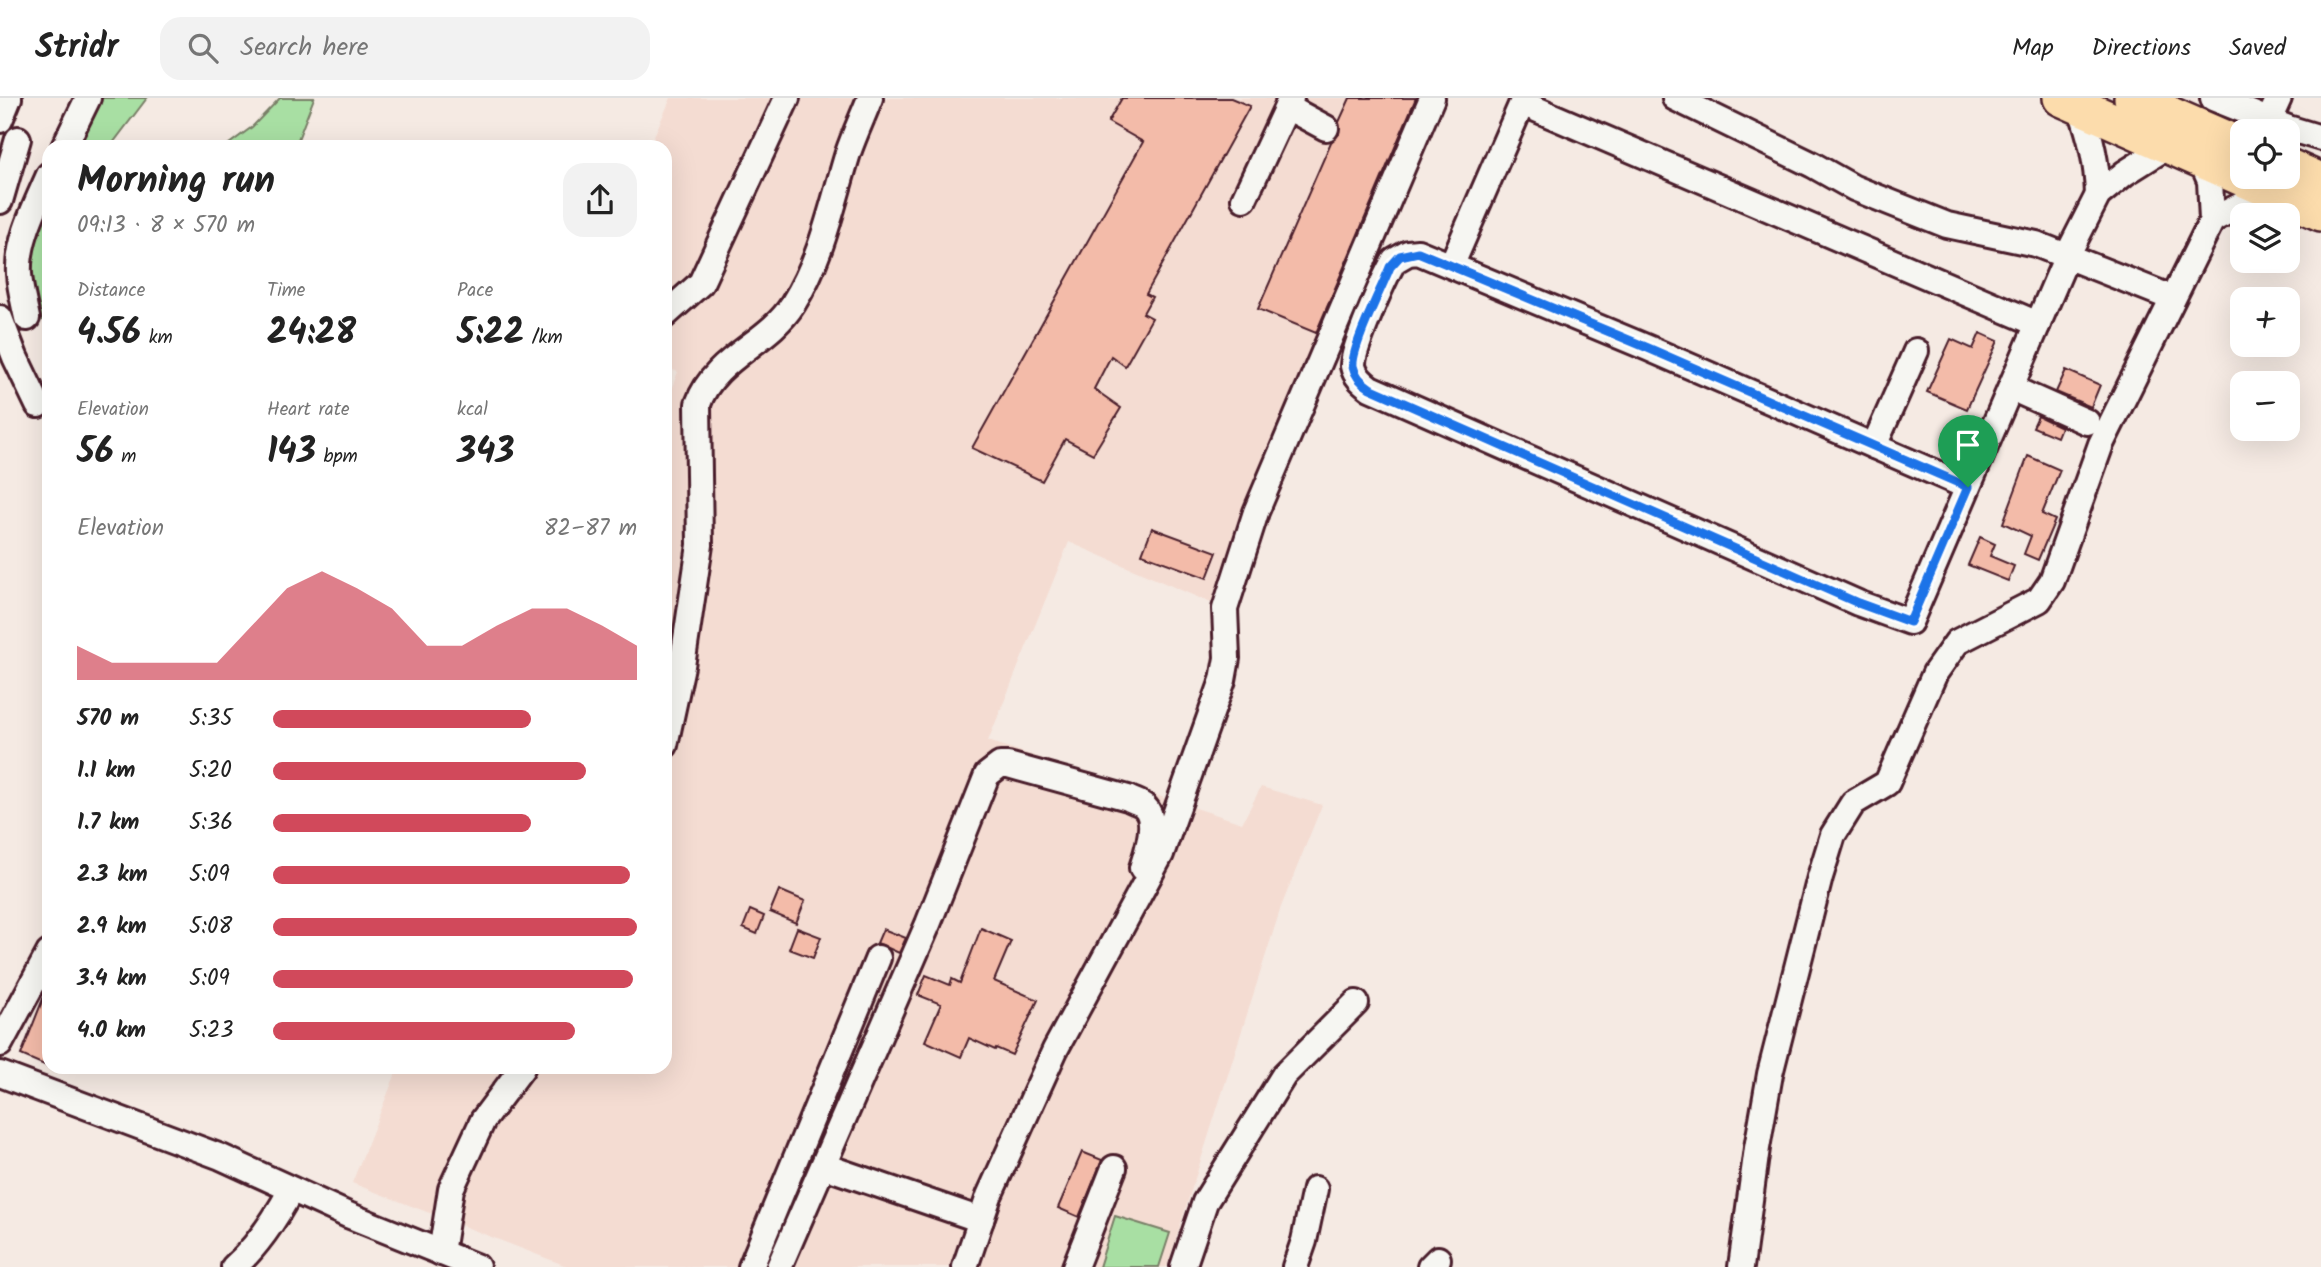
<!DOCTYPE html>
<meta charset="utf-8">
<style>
:root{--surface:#fff;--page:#f2f2f2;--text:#222;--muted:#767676;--line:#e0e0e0;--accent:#d1495b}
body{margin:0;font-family:Kalam,sans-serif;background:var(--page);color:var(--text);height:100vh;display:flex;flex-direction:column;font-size:26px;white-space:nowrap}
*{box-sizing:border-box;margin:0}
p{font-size:23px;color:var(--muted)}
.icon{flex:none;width:38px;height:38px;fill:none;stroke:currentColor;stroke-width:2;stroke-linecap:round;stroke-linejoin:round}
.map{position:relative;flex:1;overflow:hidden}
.sheet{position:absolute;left:42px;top:42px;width:630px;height:934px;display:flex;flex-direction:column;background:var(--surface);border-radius:21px;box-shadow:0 7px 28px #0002}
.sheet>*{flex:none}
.fabs{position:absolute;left:2230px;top:21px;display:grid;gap:14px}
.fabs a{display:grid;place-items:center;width:70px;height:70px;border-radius:14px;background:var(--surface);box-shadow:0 7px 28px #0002;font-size:35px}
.pin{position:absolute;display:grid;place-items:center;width:60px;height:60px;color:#fff;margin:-72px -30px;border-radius:50% 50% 50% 0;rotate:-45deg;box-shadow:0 0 7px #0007}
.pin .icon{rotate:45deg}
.round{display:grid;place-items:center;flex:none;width:74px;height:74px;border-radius:21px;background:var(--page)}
.head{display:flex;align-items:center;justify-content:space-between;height:119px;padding:0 35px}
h1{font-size:38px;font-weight:800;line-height:52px}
.stats{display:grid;grid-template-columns:repeat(3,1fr);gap:10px;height:119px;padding:7px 35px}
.stats div{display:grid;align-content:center}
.stats b{font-size:35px;font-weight:800}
.stats small{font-size:19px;font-weight:400}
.stats p{font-size:19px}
.chart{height:196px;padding:14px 35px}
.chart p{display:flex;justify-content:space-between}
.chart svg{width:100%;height:126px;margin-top:7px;fill:var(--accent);opacity:.7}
ul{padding:0 35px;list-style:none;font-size:23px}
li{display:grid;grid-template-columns:112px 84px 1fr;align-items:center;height:52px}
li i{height:18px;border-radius:9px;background:var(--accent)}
header{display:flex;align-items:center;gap:42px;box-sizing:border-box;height:98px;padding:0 35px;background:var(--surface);border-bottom:2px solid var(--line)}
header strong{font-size:33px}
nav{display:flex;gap:38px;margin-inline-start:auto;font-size:24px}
.search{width:490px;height:63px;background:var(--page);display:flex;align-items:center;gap:18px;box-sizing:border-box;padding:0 24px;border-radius:21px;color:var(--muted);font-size:26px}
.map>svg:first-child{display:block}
</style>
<header>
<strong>Stridr</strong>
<div class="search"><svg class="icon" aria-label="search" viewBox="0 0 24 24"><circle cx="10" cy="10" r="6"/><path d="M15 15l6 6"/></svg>Search here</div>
<nav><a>Map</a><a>Directions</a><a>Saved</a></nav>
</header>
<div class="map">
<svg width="2321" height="1169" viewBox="0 0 2321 1169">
<rect width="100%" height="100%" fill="#f5eae3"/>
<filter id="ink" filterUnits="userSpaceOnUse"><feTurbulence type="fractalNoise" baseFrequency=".0143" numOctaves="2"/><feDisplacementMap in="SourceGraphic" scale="14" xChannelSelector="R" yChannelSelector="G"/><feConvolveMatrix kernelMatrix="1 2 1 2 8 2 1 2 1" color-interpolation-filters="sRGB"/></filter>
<g filter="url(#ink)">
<path fill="#f4dcd2" d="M671,0H1426L1211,505L1069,444L988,643L1242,725L1261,689L1322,707L1281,809L1167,1169H569L352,1085L398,970H665V306L678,274L665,269V49H649Z"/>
<g fill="#a8dfa3" stroke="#797f67" stroke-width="2">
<path d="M99,0H147L110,49H79Z"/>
<path d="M280,0H314L295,49H225L252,29Z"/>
<path d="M49,108V222H42L24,200L36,131Z"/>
<path d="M1115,1118L1170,1135L1159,1169H1099Z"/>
</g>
<g fill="#f3bba9" stroke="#4a1f2b" stroke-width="2">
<path d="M1122,0H1231L1250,8L1146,196L1152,199L1143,215L1152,220L1125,268L1111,258L1094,291L1121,310L1093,356L1065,341L1042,383L972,350L1143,44L1108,24Z"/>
<path d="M1350,0H1416L1316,235L1258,211L1331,44L1339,36V24Z"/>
<path d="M1980,235L1998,243L1967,311L1927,294L1951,241L1973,251Z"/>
<path d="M2066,272L2100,287L2091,309L2056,294Z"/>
<path d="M2038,318L2061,329L2057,339L2033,329Z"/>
<path d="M2028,358L2060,372L2042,416L2055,422L2038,462L2024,456L2031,438L2003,425Z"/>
<path d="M1152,430L1217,454L1207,480L1142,456Z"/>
<path d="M1980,439L1995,446L1990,458L2014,468L2008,483L1968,467Z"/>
<path d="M779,792L805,803L796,825L770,814Z"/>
<path d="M750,812L764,818L757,836L743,830Z"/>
<path d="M797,830L821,839L813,860L789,851Z"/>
<path d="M981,830L1011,843L994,883L1038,902L1012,957L996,950L995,952L969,940L961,959L925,943L941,906L918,897L926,877L950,887L952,881L960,885Z"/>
<path d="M883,831L906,840L899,855L877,845Z"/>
<path d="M48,888H49V969L21,957Z"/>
<path d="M1082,1054L1102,1062L1079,1119L1058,1110Z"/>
</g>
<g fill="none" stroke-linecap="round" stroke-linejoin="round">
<defs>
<g id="minor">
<path d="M1675,0L1813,67L1854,90L1947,127L2036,146L2172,200"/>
<path d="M2213,0L2288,30L2321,40"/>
<path d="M2080,8C2091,40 2097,64 2098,97"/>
<path d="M1287,9L1326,30"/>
<path d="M0,22L9,0"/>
<path d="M2269,22L2279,0"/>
<path d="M64,49L88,0"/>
<path d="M1244,101L1291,0"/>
<path d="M0,103L18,41"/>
<path d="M2212,122L2251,102L2276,96"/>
<path d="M1452,166L1522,5L2038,226"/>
<path d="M665,217L701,185L787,0"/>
<path d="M0,220L15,259L38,307"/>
<path d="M27,220C24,205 20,191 19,176C17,143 36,107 49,77"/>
<path d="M2011,290L2087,324"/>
<path d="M1874,348L1916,253"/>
<path d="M1968,389L1648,250L1418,154L1408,155L1394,163C1384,180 1352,252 1353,268C1355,278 1362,284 1370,290L1858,505L1910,524L2067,158L2098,97L2125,75L2168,48"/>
<path d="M665,647L682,568L700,447L698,306C714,260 769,245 793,206C822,160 832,107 848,55C854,37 863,18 870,0"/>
<path d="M0,946L49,855"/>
<path d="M0,976L221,1059L348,1117L477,1169"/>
<path d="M824,1068L981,1122"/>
<path d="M441,1155L451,1091L483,1022L522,970"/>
<path d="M234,1169C258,1148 276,1120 291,1092"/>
<path d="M751,1169L878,860"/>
<path d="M779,1169L928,826L987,677L1000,667H1008L1128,700C1133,703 1141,705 1144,708C1159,722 1147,754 1142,770"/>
<path d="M965,1169L989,1098L1055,952L1161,756L1223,582L1227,560L1225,511L1256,414L1432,0"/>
<path d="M1075,1169L1114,1070"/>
<path d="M1183,1169L1205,1104L1284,977L1356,905"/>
<path d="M1295,1169L1304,1143L1315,1091"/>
<path d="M1430,1169L1438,1161"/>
<path d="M1741,1169L1757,1050L1770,976L1820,779L1833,737L1853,705L1887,685L1935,575L1957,544L2039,502L2052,483L2101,346L2212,122L2210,83L2201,62"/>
</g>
<g id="highway">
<path d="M2061,0L2321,115"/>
<path d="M2132,0L2242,48"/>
<path d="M2287,68L2321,83"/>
</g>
</defs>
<use href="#minor" stroke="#4a1f2b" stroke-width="30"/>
<use href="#highway" stroke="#4a1f2b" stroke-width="40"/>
<use href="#minor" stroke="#f6f6f2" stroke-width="24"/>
<use href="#highway" stroke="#fcdcac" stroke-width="35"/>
</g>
</g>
<g fill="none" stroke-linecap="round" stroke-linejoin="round" filter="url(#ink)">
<defs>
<path id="route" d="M1418,154L1648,250L1968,389L1910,524L1858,505L1370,290C1362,285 1355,278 1353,268C1351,250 1382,190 1390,169L1400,158Z"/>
</defs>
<use href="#route" stroke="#fff" stroke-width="14"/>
<use href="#route" stroke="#1a73e8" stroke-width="9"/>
</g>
</svg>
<div class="fabs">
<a><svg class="icon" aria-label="locate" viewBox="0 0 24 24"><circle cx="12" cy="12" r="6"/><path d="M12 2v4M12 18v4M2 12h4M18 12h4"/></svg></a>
<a><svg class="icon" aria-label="layers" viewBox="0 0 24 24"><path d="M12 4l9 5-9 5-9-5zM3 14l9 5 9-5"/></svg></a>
<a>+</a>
<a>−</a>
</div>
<div class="pin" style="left:1968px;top:389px;background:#1e9e55"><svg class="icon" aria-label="arrive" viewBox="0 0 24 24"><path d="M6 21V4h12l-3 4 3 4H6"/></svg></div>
<section class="sheet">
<div class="head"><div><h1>Morning run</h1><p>09:13 · 8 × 570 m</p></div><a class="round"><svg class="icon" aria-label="share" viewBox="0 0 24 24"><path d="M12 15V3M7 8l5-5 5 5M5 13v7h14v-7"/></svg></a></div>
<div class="stats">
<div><p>Distance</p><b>4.56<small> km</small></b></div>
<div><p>Time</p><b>24:28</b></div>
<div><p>Pace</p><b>5:22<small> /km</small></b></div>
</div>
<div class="stats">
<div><p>Elevation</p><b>56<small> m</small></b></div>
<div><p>Heart rate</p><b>143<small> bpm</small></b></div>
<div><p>kcal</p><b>343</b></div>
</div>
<div class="chart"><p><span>Elevation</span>82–87 m</p>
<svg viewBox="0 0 160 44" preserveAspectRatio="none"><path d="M0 44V32L10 38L20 38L30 38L40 38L50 25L60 12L70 6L80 12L90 19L100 32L110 32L120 25L130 19L140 19L150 25L160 32V44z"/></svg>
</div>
<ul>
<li><b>570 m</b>5:35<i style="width:71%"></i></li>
<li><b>1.1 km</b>5:20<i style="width:86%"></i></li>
<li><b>1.7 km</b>5:36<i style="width:71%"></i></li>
<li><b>2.3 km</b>5:09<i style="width:98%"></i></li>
<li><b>2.9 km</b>5:08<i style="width:100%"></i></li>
<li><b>3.4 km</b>5:09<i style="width:99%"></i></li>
<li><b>4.0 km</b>5:23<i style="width:83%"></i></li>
</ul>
</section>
</div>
